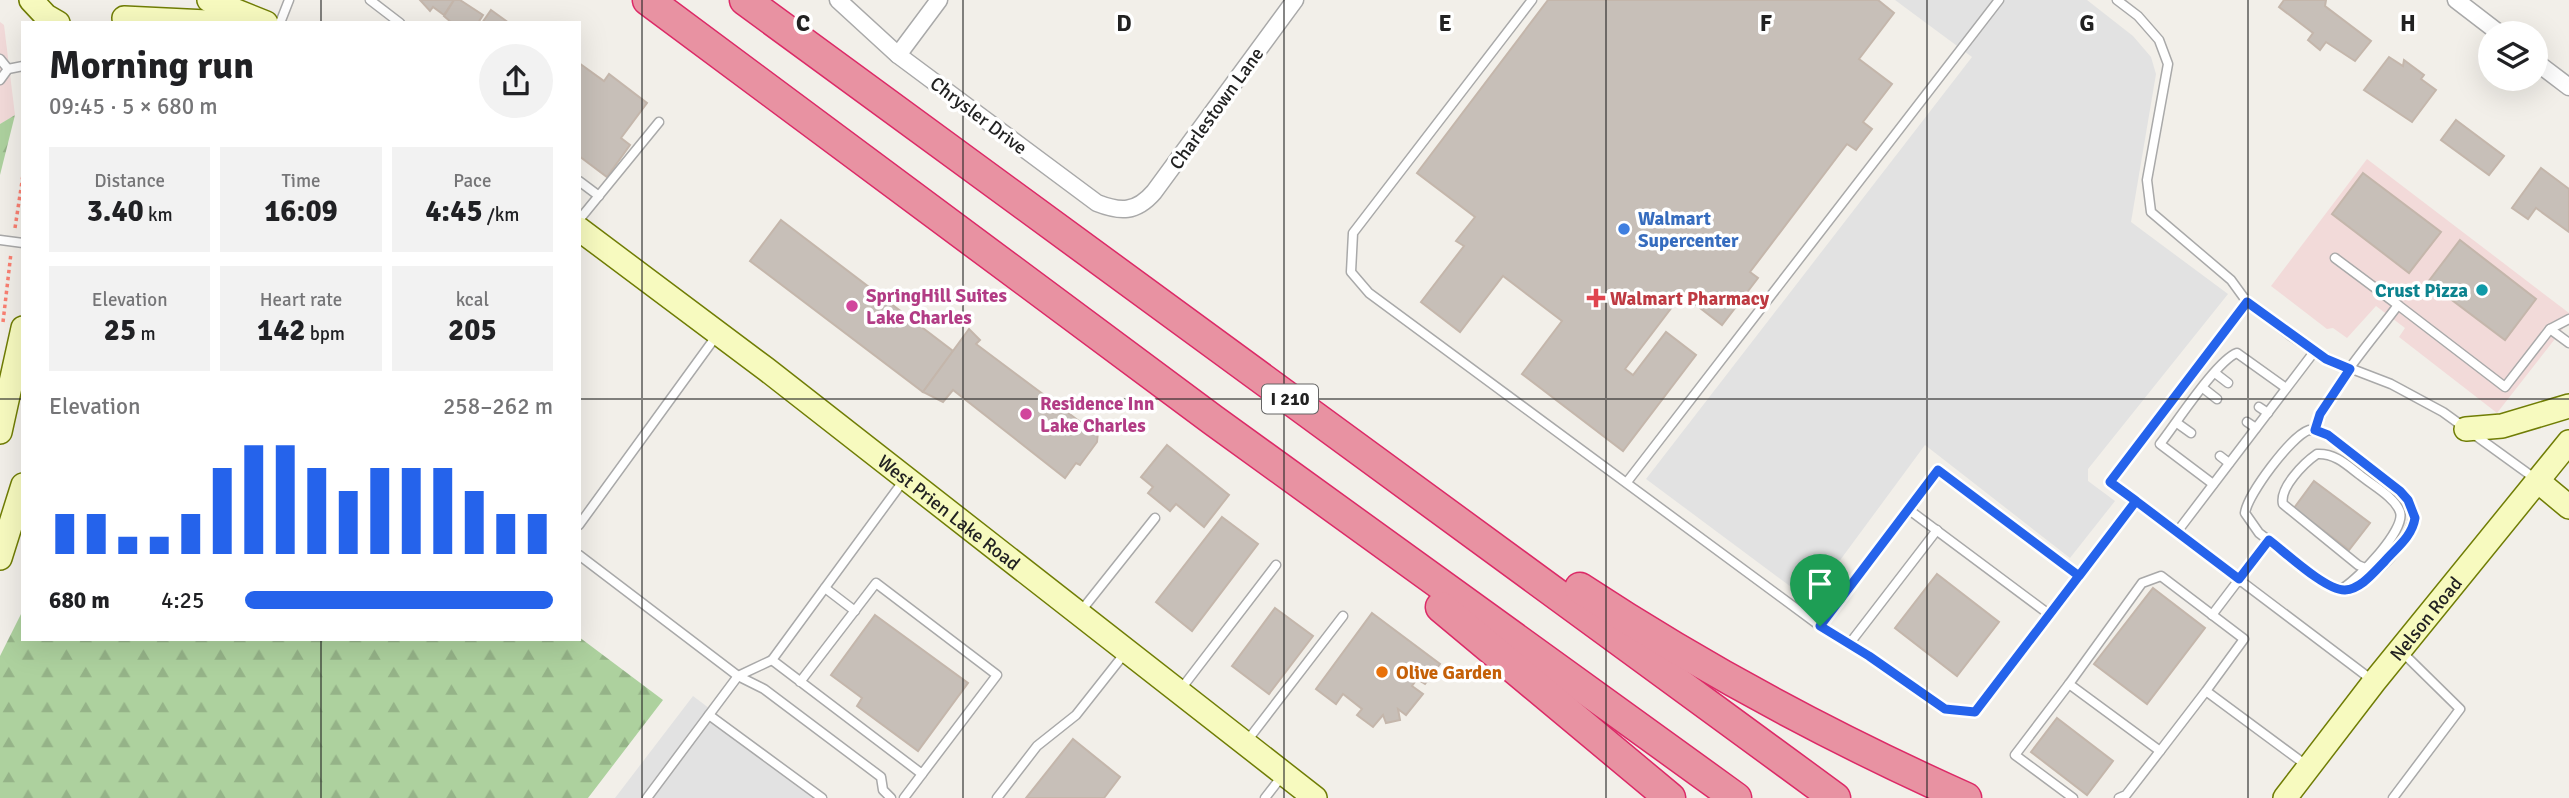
<!DOCTYPE html>
<meta charset="utf-8">
<style>
:root{--surface:#fff;--page:#f2f2f2;--text:#202124;--muted:#757577;--accent:#2563eb}
body{margin:0;font-family:Signika,sans-serif;background:var(--page);color:var(--text);height:100vh;display:flex;flex-direction:column;font-size:26px;white-space:nowrap}
*{box-sizing:border-box;margin:0}
p{font-size:23px;color:var(--muted)}
.icon{flex:none;width:38px;height:38px;fill:none;stroke:currentColor;stroke-width:2;stroke-linecap:round;stroke-linejoin:round}
.map{position:relative;flex:1;overflow:hidden}
.panel{position:absolute;left:21px;top:21px;width:560px;height:620px;display:flex;flex-direction:column;background:var(--surface);border-radius:0px;box-shadow:0 7px 28px #0002}
.panel>*{flex:none}
.fabs{position:absolute;left:2478px;top:21px;display:grid;gap:14px}
.fabs a{display:grid;place-items:center;width:70px;height:70px;border-radius:50%;background:var(--surface);box-shadow:0 7px 28px #0002;font-size:35px}
.pin{position:absolute;display:grid;place-items:center;width:60px;height:60px;color:#fff;margin:-72px -30px;border-radius:50% 50% 50% 0;rotate:-45deg;box-shadow:0 0 7px #0007}
.pin .icon{rotate:45deg}
.round{display:grid;place-items:center;flex:none;width:74px;height:74px;border-radius:37px;background:var(--page)}
.summary{display:flex;align-items:center;justify-content:space-between;height:119px;padding:0 28px}
h1{font-size:38px;font-weight:800;line-height:52px}
.metrics{display:grid;grid-template-columns:repeat(3,1fr);gap:10px;height:119px;padding:7px 28px}
.metrics div{display:grid;align-content:center;border-radius:0px;background:var(--page);text-align:center}
.metrics b{font-size:30px;font-weight:800}
.metrics small{font-size:19px;font-weight:400}
.metrics p{font-size:19px}
.chart{height:196px;padding:14px 28px}
.chart p{display:flex;justify-content:space-between}
.chart svg{width:100%;height:126px;margin-top:7px;stroke:var(--accent);stroke-width:6}
ul{padding:0 28px;list-style:none;font-size:23px}
li{display:grid;grid-template-columns:112px 84px 1fr;align-items:center;height:52px}
li i{height:18px;border-radius:9px;background:var(--accent)}
.map>svg:first-child{display:block}
</style>
<div class="map">
<svg width="2569" height="798" viewBox="0 0 2569 798">
<defs>
<pattern id="forest-firs" width="22" height="20" patternUnits="userSpaceOnUse" patternTransform="scale(1.75)"><rect width="22" height="20" fill="#add19e"/><path d="M5 1l3.5 6h-7zM16 11l3.5 6h-7z" fill="#95b388"/></pattern>
</defs>
<rect width="100%" height="100%" fill="#f2efe9"/>
<g fill="#f2dad9">
<path d="M0,22L4,25L15,115L0,124Z"/>
<path d="M2367,159L2569,313V321L2497,413L2399,337L2405,328L2376,306L2347,338L2333,328L2327,329L2271,286Z"/>
</g>
<g fill="url(#forest-firs)">
<path d="M15,115L0,175V124Z"/>
<path d="M23,610V639L579,637L663,700L588,798H0V656Z"/>
</g>
<g fill="#e2e2e2">
<path d="M1895,0H2087L2133,36L2151,57L2156,74L2131,222L2228,294L2088,469V481L2115,501L2070,558L1925,445L1810,601L1646,479L1972,57Z"/>
<path d="M693,696L828,798H615Z"/>
</g>
<g fill="#c7bfb8" stroke="#c4b6ab" stroke-width="2">
<path d="M420,0H454L444,15L433,7L430,11Z"/>
<path d="M454,0H460L483,15L478,23H452L444,16Z"/>
<path d="M1548,0H1878L1894,13L1859,59L1892,84L1863,122L1872,129L1856,150L1847,144L1750,272L1758,278L1722,325L1682,294L1625,369L1633,375L1666,332L1696,355L1623,451L1522,374L1562,321L1503,276L1460,332L1421,302L1464,246L1456,241L1475,217L1417,173Z"/>
<path d="M2284,0H2326L2325,6L2371,41L2355,61L2326,42L2320,50L2308,40L2313,33L2279,7Z"/>
<path d="M491,10L509,23H482Z"/>
<path d="M2389,57L2403,66L2404,60L2424,75L2421,79L2436,90L2412,122L2364,90Z"/>
<path d="M579,63L604,81L609,74L647,103L621,138L630,145L607,177L579,156Z"/>
<path d="M2456,120L2504,156L2489,175L2441,140Z"/>
<path d="M2541,168L2569,189V232L2536,208L2528,219L2512,208Z"/>
<path d="M2363,173L2441,232L2409,273L2332,214Z"/>
<path d="M781,220L953,351L923,392L750,261Z"/>
<path d="M2460,240L2536,299L2505,340L2428,282Z"/>
<path d="M969,329L980,340L976,344L1087,427L1093,425L1098,432L1097,442L1080,465L1076,463L1065,478L953,390L943,402L923,392Z"/>
<path d="M1167,445L1229,495L1204,527L1176,504L1170,511L1148,493L1153,487L1141,477Z"/>
<path d="M2314,481L2370,523L2349,550L2294,508Z"/>
<path d="M1222,517L1258,544L1192,631L1156,602Z"/>
<path d="M1937,574L1999,622L1957,676L1895,628Z"/>
<path d="M2153,588L2205,628L2147,704L2094,664Z"/>
<path d="M1275,608L1313,636L1269,694L1232,666Z"/>
<path d="M1372,613L1440,664L1425,684L1417,679L1412,686L1423,694L1406,715L1398,709L1400,720L1386,723L1383,715L1373,727L1357,715L1362,709L1343,694L1336,704L1316,689Z"/>
<path d="M875,615L968,683L918,751L857,706L862,698L831,675Z"/>
<path d="M2057,718L2113,761L2087,795L2031,752Z"/>
<path d="M1073,739L1120,777L1104,798H1026Z"/>
</g>
<g fill="none" stroke-linecap="round" stroke-linejoin="round">
<defs>
<g id="lane">
<path d="M370,0L400,23"/>
<path d="M1532,0L1353,233L1351,272L1369,293L1820,626L1938,470L2079,576"/>
<path d="M2117,0L2138,16L2159,40L2168,64L2147,180L2151,212L2231,280L2247,302L2291,336L2326,359L2391,384L2443,412L2537,480"/>
<path d="M280,23L289,0"/>
<path d="M0,59L8,69L23,66"/>
<path d="M0,80L8,69"/>
<path d="M579,181L599,196"/>
<path d="M579,220L659,122"/>
<path d="M0,240L23,243"/>
<path d="M2335,258L2398,305"/>
<path d="M2247,302L2110,482L2372,680"/>
<path d="M2550,329L2569,343"/>
<path d="M2215,373L2228,383"/>
<path d="M2203,388L2217,399"/>
<path d="M2259,407L2268,413"/>
<path d="M2247,422L2256,428"/>
<path d="M2177,423L2191,433"/>
<path d="M2309,430C2328,430 2344,448 2359,459C2376,473 2406,488 2413,510C2421,532 2367,588 2345,590C2337,590 2332,587 2325,583L2259,533L2245,513C2248,494 2291,436 2309,430Z"/>
<path d="M2316,430C2325,392 2374,338 2398,305L2505,387L2550,329L2569,319"/>
<path d="M2220,456L2229,463"/>
<path d="M1627,482L1999,0"/>
<path d="M2213,484L2160,444C2175,425 2217,360 2237,353L2286,388"/>
<path d="M1908,509L2050,615"/>
<path d="M579,525L717,335"/>
<path d="M1937,530L1850,643L1945,709L1975,712L2136,501"/>
<path d="M2177,532L2314,352"/>
<path d="M579,555L738,676L764,689L881,777L883,790L891,798"/>
<path d="M825,588L855,611"/>
<path d="M2343,588C2358,579 2406,530 2400,512C2395,497 2372,485 2360,475C2347,465 2335,453 2317,454C2304,463 2279,488 2283,504L2358,565C2365,569 2371,569 2378,566"/>
<path d="M1081,611L1155,518"/>
<path d="M2212,615L2269,540"/>
<path d="M1820,626L1850,643"/>
<path d="M800,682L876,583L997,675L922,774L772,660L904,480"/>
<path d="M2069,684L2015,755L2073,798"/>
<path d="M1181,689L1276,565"/>
<path d="M2206,691L2244,639L2161,576L2142,583L2069,684L2160,751L2206,691L2306,765"/>
<path d="M709,715L822,798"/>
<path d="M1247,741L1343,616"/>
<path d="M647,798L738,676L772,660"/>
<path d="M904,798L922,774"/>
<path d="M997,798L1037,746L1076,715L1125,653"/>
<path d="M1265,798L1282,776"/>
<path d="M2119,798L2126,795L2160,751"/>
<path d="M2393,798L2460,709L2402,652"/>
</g>
<g id="street">
<path d="M838,0L898,55L1097,203C1120,212 1136,213 1154,192L1295,0"/>
<path d="M2456,0L2499,33"/>
<path d="M898,55L939,0"/>
<path d="M2536,62L2569,87"/>
</g>
<g id="secondary">
<path d="M31,0L46,16L58,23"/>
<path d="M209,0L266,23"/>
<path d="M124,18L228,23"/>
<path id="s1" d="M579,229L766,369L1315,798"/>
<path d="M2466,429L2502,426L2569,406"/>
<path d="M0,432L23,328"/>
<path d="M2539,482L2569,507"/>
<path d="M0,558L23,485"/>
<path id="s2" d="M2285,798L2374,682L2569,442"/>
</g>
<g id="highway">
<path d="M648,0L1213,420L1736,798"/>
<path d="M745,0L1835,798"/>
<path d="M1580,588C1703,669 1832,738 1966,798"/>
<path d="M1441,607L1670,798"/>
</g>
</defs>
<use href="#lane" stroke="#a9a9a9" stroke-width="11"/>
<use href="#street" stroke="#a9a9a9" stroke-width="19"/>
<use href="#secondary" stroke="#707d05" stroke-width="26"/>
<use href="#highway" stroke="#dc2a67" stroke-width="33"/>
<g stroke="#fa8072" stroke-width="3.5" stroke-dasharray="3.5 3.5" stroke-linecap="butt">
<path d="M15,228L23,175"/>
<path d="M3,322L11,253"/>
</g>
<use href="#lane" stroke="#fff" stroke-width="8"/>
<use href="#street" stroke="#fff" stroke-width="16"/>
<use href="#secondary" stroke="#f7fabf" stroke-width="23"/>
<use href="#highway" stroke="#e892a2" stroke-width="30"/>
</g>
<g fill="none" stroke-linecap="round" stroke-linejoin="round">
<defs>
<path id="route" d="M1820,626L1869,656L1945,709L1975,712L2136,501L2239,579L2269,540C2285,552 2326,591 2345,590C2361,589 2374,572 2384,562C2396,548 2412,537 2415,518L2408,500L2400,491L2328,435L2315,430L2320,414L2350,369L2326,359L2247,302L2110,482L2136,501L2079,576L1938,470L1820,626"/>
</defs>
<use href="#route" stroke="#fff" stroke-width="14"/>
<use href="#route" stroke="#2563eb" stroke-width="9"/>
</g>
<path fill="none" stroke="#222" stroke-width="2" stroke-opacity="0.55" d="M321,0V23M642,0V798M963,0V798M1284,0V798M1606,0V798M1927,0V798M2248,0V798M0,399H23M579,399H2569M321,639V798"/>
<circle fill="#3f7fe0" stroke="#fff" stroke-width="2.5" cx="1624" cy="229" r="7"/>
<circle fill="#0f9aa8" stroke="#fff" stroke-width="2.5" cx="2482" cy="290" r="7"/>
<path fill="#e0444e" stroke="#fff" stroke-width="2.5" d="M1592.5 287.5h7v7h7v7h-7v7h-7v-7h-7v-7h7z"/>
<g fill="#d1479c" stroke="#fff" stroke-width="2.5">
<circle cx="852" cy="306" r="7"/>
<circle cx="1026" cy="414" r="7"/>
</g>
<circle fill="#e8710a" stroke="#fff" stroke-width="2.5" cx="1382" cy="672" r="7"/>
<g text-anchor="middle" stroke-width="7" stroke-linejoin="round" paint-order="stroke">
<rect fill="#fff" stroke="#646464" stroke-width="2" x="1262" y="384.5" width="56" height="29" rx="5"/>
<g font-size="18" font-weight="bold" fill="#222">
<text x="1290" y="405">I 210</text>
</g>
<g font-size="19" fill="#222" stroke="#fff">
<text transform="translate(1216 108) rotate(-54)" y="7">Charlestown Lane</text>
<text transform="translate(979 115) rotate(37)" y="7">Chrysler Drive</text>
<text dy="7" stroke="none"><textPath href="#s1" startOffset="466">West Prien Lake Road</textPath></text>
<text dy="7" stroke="none"><textPath href="#s2" startOffset="228">Nelson Road</textPath></text>
</g>
<g font-size="19" font-weight="bold" fill="#366cbe" stroke="#fff" text-anchor="start">
<text x="1638" y="225">Walmart<tspan x="1638" dy="22">Supercenter</tspan></text>
</g>
<g font-size="19" font-weight="bold" fill="#0d838f" stroke="#fff" text-anchor="end">
<text x="2468" y="297">Crust Pizza</text>
</g>
<g font-size="19" font-weight="bold" fill="#b23c85" stroke="#fff" text-anchor="start">
<text x="866" y="302">SpringHill Suites<tspan x="866" dy="22">Lake Charles</tspan></text>
<text x="1040" y="410">Residence Inn<tspan x="1040" dy="22">Lake Charles</tspan></text>
</g>
<g font-size="19" font-weight="bold" fill="#be3a42" stroke="#fff" text-anchor="start">
<text x="1610" y="305">Walmart Pharmacy</text>
</g>
<g font-size="19" font-weight="bold" fill="#c56008" stroke="#fff" text-anchor="start">
<text x="1396" y="679">Olive Garden</text>
</g>
</g>
<g font-size="23" text-anchor="middle" font-weight="bold" fill="#222" stroke="#fff" stroke-width="7" stroke-linejoin="round" paint-order="stroke">
<text x="803" y="31">C</text>
<text x="1124" y="31">D</text>
<text x="1445" y="31">E</text>
<text x="1766" y="31">F</text>
<text x="2087" y="31">G</text>
<text x="2408" y="31">H</text>
</g>
</svg>
<div class="fabs">
<a><svg class="icon" aria-label="layers" viewBox="0 0 24 24"><path d="M12 4l9 5-9 5-9-5zM3 14l9 5 9-5"/></svg></a>
</div>
<div class="pin" style="left:1820px;top:626px;background:#1e9e55"><svg class="icon" aria-label="arrive" viewBox="0 0 24 24"><path d="M6 21V4h12l-3 4 3 4H6"/></svg></div>
<section class="panel">
<div class="summary"><div><h1>Morning run</h1><p>09:45 · 5 × 680 m</p></div><a class="round"><svg class="icon" aria-label="share" viewBox="0 0 24 24"><path d="M12 15V3M7 8l5-5 5 5M5 13v7h14v-7"/></svg></a></div>
<div class="metrics">
<div><p>Distance</p><b>3.40<small> km</small></b></div>
<div><p>Time</p><b>16:09</b></div>
<div><p>Pace</p><b>4:45<small> /km</small></b></div>
</div>
<div class="metrics">
<div><p>Elevation</p><b>25<small> m</small></b></div>
<div><p>Heart rate</p><b>142<small> bpm</small></b></div>
<div><p>kcal</p><b>205</b></div>
</div>
<div class="chart"><p><span>Elevation</span>258–262 m</p>
<svg viewBox="0 0 160 44" preserveAspectRatio="none"><path d="M5 44V30M15 44V30M25 44V38M35 44V38M45 44V30M55 44V14M65 44V6M75 44V6M85 44V14M95 44V22M105 44V14M115 44V14M125 44V14M135 44V22M145 44V30M155 44V30"/></svg>
</div>
<ul>
<li><b>680 m</b>4:25<i style="width:100%"></i></li>
</ul>
</section>
</div>
